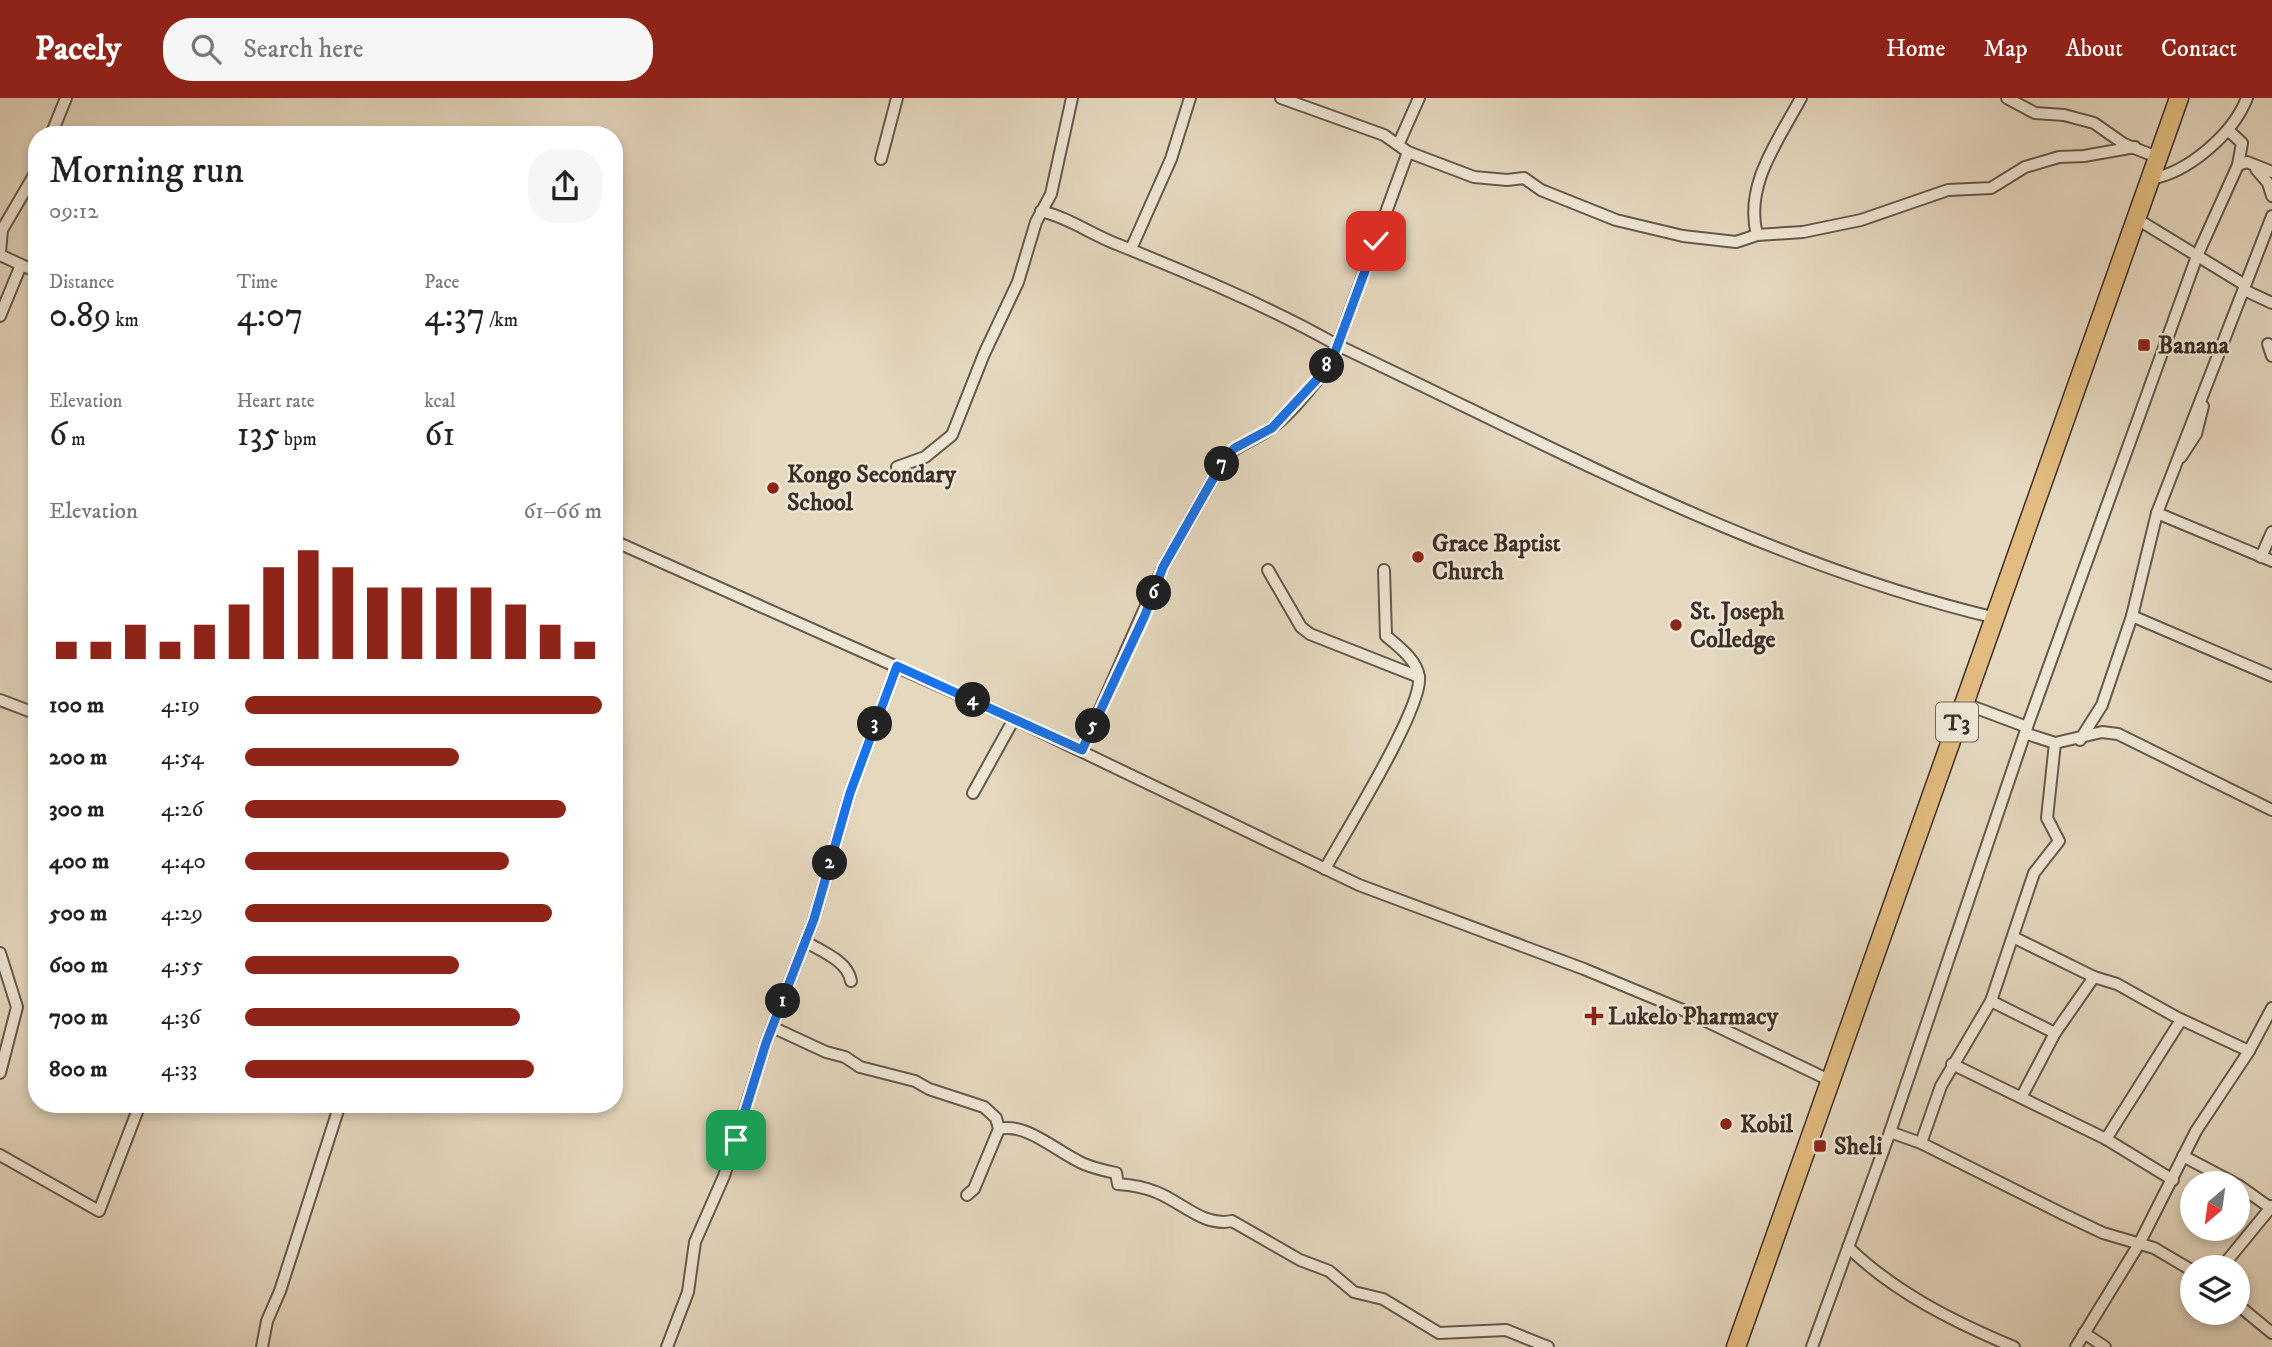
<!DOCTYPE html>
<meta charset="utf-8">
<style>
:root{--surface:#fff;--page:#f6f6f6;--text:#222;--muted:#767676;--accent:#8f2418}
body{margin:0;font-family:"IM FELL DW Pica",serif;background:var(--page);color:var(--text);height:100vh;display:flex;flex-direction:column;font-size:26px;white-space:nowrap}
*{box-sizing:border-box;margin:0}
p{font-size:23px;color:var(--muted)}
.icon{flex:none;width:38px;height:38px;fill:none;stroke:currentColor;stroke-width:2;stroke-linecap:round;stroke-linejoin:round}
.map{position:relative;flex:1;overflow:hidden}
.panel{position:absolute;left:28px;top:28px;width:595px;height:987px;display:flex;flex-direction:column;background:var(--surface);border-radius:28px;box-shadow:0 4px 10px #0003}
.panel>*{flex:none}
.needle{width:46px;rotate:209deg}
.controls{position:absolute;left:2180px;top:1073px;display:grid;gap:14px}
.controls a{display:grid;place-items:center;width:70px;height:70px;border-radius:50%;background:var(--surface);box-shadow:0 4px 10px #0003;font-size:35px}
.pin{position:absolute;display:grid;place-items:center;width:60px;height:60px;color:#fff;margin:-30px;border-radius:14px;box-shadow:0 4px 10px #0006}
.km{position:absolute;width:35px;height:35px;margin:-18px;border-radius:50%;background:#222;color:#fff;font-size:19px;line-height:35px;text-align:center}
.round{display:grid;place-items:center;flex:none;width:74px;height:74px;border-radius:28px;background:var(--page)}
.overview{display:flex;align-items:center;justify-content:space-between;height:119px;padding:0 21px}
h1{font-size:38px;font-weight:600;line-height:52px}
.figures{display:grid;grid-template-columns:repeat(3,1fr);gap:10px;height:119px;padding:7px 21px}
.figures div{display:grid;align-content:center}
.figures b{font-size:35px;font-weight:600}
.figures small{font-size:19px;font-weight:400}
.figures p{font-size:19px}
.chart{height:196px;padding:14px 21px}
.chart p{display:flex;justify-content:space-between}
.chart svg{width:100%;height:126px;margin-top:7px;stroke:var(--accent);stroke-width:6}
ul{padding:0 21px;list-style:none;font-size:23px}
li{display:grid;grid-template-columns:112px 84px 1fr;align-items:center;height:52px}
li i{height:18px;border-radius:9px;background:var(--accent)}
header{display:flex;align-items:center;gap:42px;box-sizing:border-box;height:98px;padding:0 35px;background:var(--accent);color:#fff}
header strong{font-size:33px}
nav{display:flex;gap:38px;margin-inline-start:auto;font-size:24px}
.search{width:490px;height:63px;background:var(--page);display:flex;align-items:center;gap:18px;box-sizing:border-box;padding:0 24px;border-radius:28px;color:var(--muted);font-size:26px}
.map>svg:first-child{display:block}
</style>
<header>
<strong>Pacely</strong>
<div class="search"><svg class="icon" aria-label="search" viewBox="0 0 24 24"><circle cx="10" cy="10" r="6"/><path d="M15 15l6 6"/></svg>Search here</div>
<nav><a>Home</a><a>Map</a><a>About</a><a>Contact</a></nav>
</header>
<div class="map">
<svg width="2272" height="1249" viewBox="0 0 2272 1249">
<rect width="100%" height="100%" fill="#e5d8bf"/>
<filter id="stains"><feTurbulence type="fractalNoise" baseFrequency=".00286" numOctaves="4"/><feColorMatrix values="0 0 0 0 .2 0 0 0 0 .09 0 0 0 0 .02 0 0 0 .5 -.17"/></filter>
<radialGradient id="worn" r=".72"><stop offset=".6" stop-color="#630" stop-opacity="0"/><stop offset="1" stop-color="#630" stop-opacity=".3"/></radialGradient>
<g fill="none" stroke-linecap="round" stroke-linejoin="round">
<defs>
<g id="minor">
<path d="M1281,0L1384,37L1408,54L1474,79L1507,82L1524,80L1541,92L1616,122L1683,138L1736,144L1757,137L1803,134L1861,122L1948,92L1991,90L2025,69L2059,59L2084,58L2135,49"/>
<path d="M2007,0L2035,15L2064,17L2094,25L2124,46L2157,59"/>
<path d="M51,37L66,0"/>
<path d="M1399,45L1419,0"/>
<path d="M881,61L897,0"/>
<path d="M2238,67L2247,64L2272,74"/>
<path d="M2256,71L2268,85L2272,98"/>
<path d="M2150,81C2188,75 2233,36 2247,0"/>
<path d="M1041,113C1070,120 1092,137 1119,147C1193,177 1268,208 1337,247C1552,348 1763,465 1996,520"/>
<path d="M2137,121L2245,187"/>
<path d="M1757,137C1744,87 1778,43 1801,0"/>
<path d="M1131,151L1171,61L1190,0"/>
<path d="M0,154L2,132L37,72"/>
<path d="M0,157L37,174"/>
<path d="M2244,192L2272,205"/>
<path d="M0,218L21,167"/>
<path d="M2268,246L2272,258"/>
<path d="M2181,359L2196,336L2203,308"/>
<path d="M897,369L925,359L952,337L984,256L1018,184L1036,124L1051,96L1072,0"/>
<path d="M2157,415L2272,463"/>
<path d="M614,443L1014,621L1359,787L1584,871L1685,913L1829,982"/>
<path d="M2261,459L2272,434"/>
<path d="M1268,472L1301,529L1310,536L1419,579"/>
<path d="M2132,518L2272,578"/>
<path d="M0,602L37,616"/>
<path d="M1963,605L2027,629"/>
<path d="M2027,636L2055,645L2102,634L2118,636L2272,712"/>
<path d="M2080,642L2102,607L2132,518L2157,415L2272,118"/>
<path d="M1082,652L1163,469L1226,358C1240,345 1258,341 1273,329C1294,313 1320,280 1334,257L1408,54"/>
<path d="M973,695L1014,621"/>
<path d="M1325,771C1344,736 1423,610 1419,579C1417,562 1398,548 1386,538L1384,472"/>
<path d="M2013,839L2094,879L2117,886L2178,920L2249,953"/>
<path d="M806,844C821,853 848,863 851,883"/>
<path d="M0,855L17,909L0,975"/>
<path d="M1991,903L2055,935"/>
<path d="M772,929L826,954L845,959L860,969L915,983L929,991L984,1009L996,1020L999,1031L974,1091L967,1097"/>
<path d="M1952,966L2106,1041L2173,1082"/>
<path d="M2022,998L2055,935L2094,879"/>
<path d="M999,1031C1027,1024 1058,1055 1084,1066C1094,1070 1106,1073 1116,1075L1118,1086C1131,1087 1144,1089 1156,1094C1182,1104 1203,1129 1232,1123L1300,1162L1329,1173L1354,1194L1383,1201L1439,1235L1506,1232L1548,1249"/>
<path d="M1890,1034L1921,1045L2063,1116L2103,1135L2154,1150L2193,1173"/>
<path d="M2106,1041L2181,922"/>
<path d="M1921,1045L1941,988L1991,903L2034,775L2059,743L2047,720L2055,645"/>
<path d="M0,1057L99,1113L140,1006"/>
<path d="M2183,1058L2234,1085"/>
<path d="M2238,1087L2272,1111"/>
<path d="M1848,1149C1894,1194 1954,1224 2014,1249"/>
<path d="M2222,1169L2272,1108"/>
<path d="M2238,1207L2272,1235"/>
<path d="M2084,1235L2105,1249"/>
<path d="M262,1249L267,1223L280,1193L340,1006"/>
<path d="M667,1249L688,1194L695,1144L724,1078L766,945L814,821L850,695L897,568"/>
<path d="M1812,1249L1890,1034L2027,629L2197,158L2238,67L2242,45L2228,32"/>
<path d="M2076,1249L2139,1146L2196,1033L2249,953L2272,910"/>
</g>
<path id="trunk" d="M1736,1249L2179,0"/>
</defs>
<use href="#minor" stroke="#67594d" stroke-width="14"/>
<use href="#trunk" stroke="#3d2f27" stroke-width="21"/>
<use href="#minor" stroke="#eee6d5" stroke-width="10"/>
<use href="#trunk" stroke="#e2bc80" stroke-width="18"/>
</g>
<g fill="none" stroke-linecap="round" stroke-linejoin="round">
<defs>
<path id="route" d="M736,1042L766,945L814,821L850,695L897,568L1082,652L1145,517L1163,469L1226,358L1235,350L1272,330L1322,276L1334,257L1376,143"/>
</defs>
<use href="#route" stroke="#fff" stroke-width="14"/>
<use href="#route" stroke="#1a73e8" stroke-width="9"/>
</g>
<g fill="#8f2418" stroke="#eee6d5" stroke-width="2.5">
<rect x="2137" y="240" width="14" height="14" rx="3.5"/>
<circle cx="773" cy="390" r="7"/>
<circle cx="1418" cy="459" r="7"/>
<circle cx="1676" cy="527" r="7"/>
<path d="M1590.5 907.5h7v7h7v7h-7v7h-7v-7h-7v-7h7z"/>
<circle cx="1726" cy="1026" r="7"/>
<rect x="1813" y="1041" width="14" height="14" rx="3.5"/>
</g>
<g text-anchor="middle" stroke-width="5" stroke-linejoin="round" paint-order="stroke">
<rect fill="#eee6d5" stroke="#72665b" stroke-width="2" x="1936" y="604.5" width="42" height="39" rx="5"/>
<g font-size="23" font-weight="bold" fill="#3d2f27">
<text x="1957" y="632">T3</text>
</g>
<g font-size="24" font-weight="bold" fill="#3d2f27" stroke="#eee6d5" text-anchor="start">
<text x="2158" y="255">Banana</text>
<text x="787" y="384">Kongo Secondary<tspan x="787" dy="28">School</tspan></text>
<text x="1432" y="453">Grace Baptist<tspan x="1432" dy="28">Church</tspan></text>
<text x="1690" y="521">St. Joseph<tspan x="1690" dy="28">Colledge</tspan></text>
<text x="1608" y="926">Lukelo Pharmacy</text>
<text x="1740" y="1034">Kobil</text>
<text x="1834" y="1056">Sheli</text>
</g>
</g>
<rect width="100%" height="100%" filter="url(#stains)"/>
<rect width="100%" height="100%" fill="url(#worn)"/>
</svg>
<div class="controls">
<a><svg class="needle" viewBox="-14 -14 28 28"><path d="M0-13l5 13h-10z" fill="#e53935"/><path d="M0 13l5-13h-10z" fill="#767676"/></svg></a>
<a><svg class="icon" aria-label="layers" viewBox="0 0 24 24"><path d="M12 4l9 5-9 5-9-5zM3 14l9 5 9-5"/></svg></a>
</div>
<div class="pin" style="left:736px;top:1042px;background:#1e9e55"><svg class="icon" aria-label="arrive" viewBox="0 0 24 24"><path d="M6 21V4h12l-3 4 3 4H6"/></svg></div>
<div class="pin" style="left:1376px;top:143px;background:#d93025"><svg class="icon" aria-label="check" viewBox="0 0 24 24"><path d="M5 12l5 5 9-10"/></svg></div>
<b class="km" style="left:783px;top:903px">1</b>
<b class="km" style="left:830px;top:765px">2</b>
<b class="km" style="left:875px;top:626px">3</b>
<b class="km" style="left:973px;top:602px">4</b>
<b class="km" style="left:1093px;top:628px">5</b>
<b class="km" style="left:1154px;top:495px">6</b>
<b class="km" style="left:1222px;top:366px">7</b>
<b class="km" style="left:1327px;top:268px">8</b>
<section class="panel">
<div class="overview"><div><h1>Morning run</h1><p>09:12</p></div><a class="round"><svg class="icon" aria-label="share" viewBox="0 0 24 24"><path d="M12 15V3M7 8l5-5 5 5M5 13v7h14v-7"/></svg></a></div>
<div class="figures">
<div><p>Distance</p><b>0.89<small> km</small></b></div>
<div><p>Time</p><b>4:07</b></div>
<div><p>Pace</p><b>4:37<small> /km</small></b></div>
</div>
<div class="figures">
<div><p>Elevation</p><b>6<small> m</small></b></div>
<div><p>Heart rate</p><b>135<small> bpm</small></b></div>
<div><p>kcal</p><b>61</b></div>
</div>
<div class="chart"><p><span>Elevation</span>61–66 m</p>
<svg viewBox="0 0 160 44" preserveAspectRatio="none"><path d="M5 44V38M15 44V38M25 44V32M35 44V38M45 44V32M55 44V25M65 44V12M75 44V6M85 44V12M95 44V19M105 44V19M115 44V19M125 44V19M135 44V25M145 44V32M155 44V38"/></svg>
</div>
<ul>
<li><b>100 m</b>4:19<i style="width:100%"></i></li>
<li><b>200 m</b>4:54<i style="width:60%"></i></li>
<li><b>300 m</b>4:26<i style="width:90%"></i></li>
<li><b>400 m</b>4:40<i style="width:74%"></i></li>
<li><b>500 m</b>4:29<i style="width:86%"></i></li>
<li><b>600 m</b>4:55<i style="width:60%"></i></li>
<li><b>700 m</b>4:36<i style="width:77%"></i></li>
<li><b>800 m</b>4:33<i style="width:81%"></i></li>
</ul>
</section>
</div>
